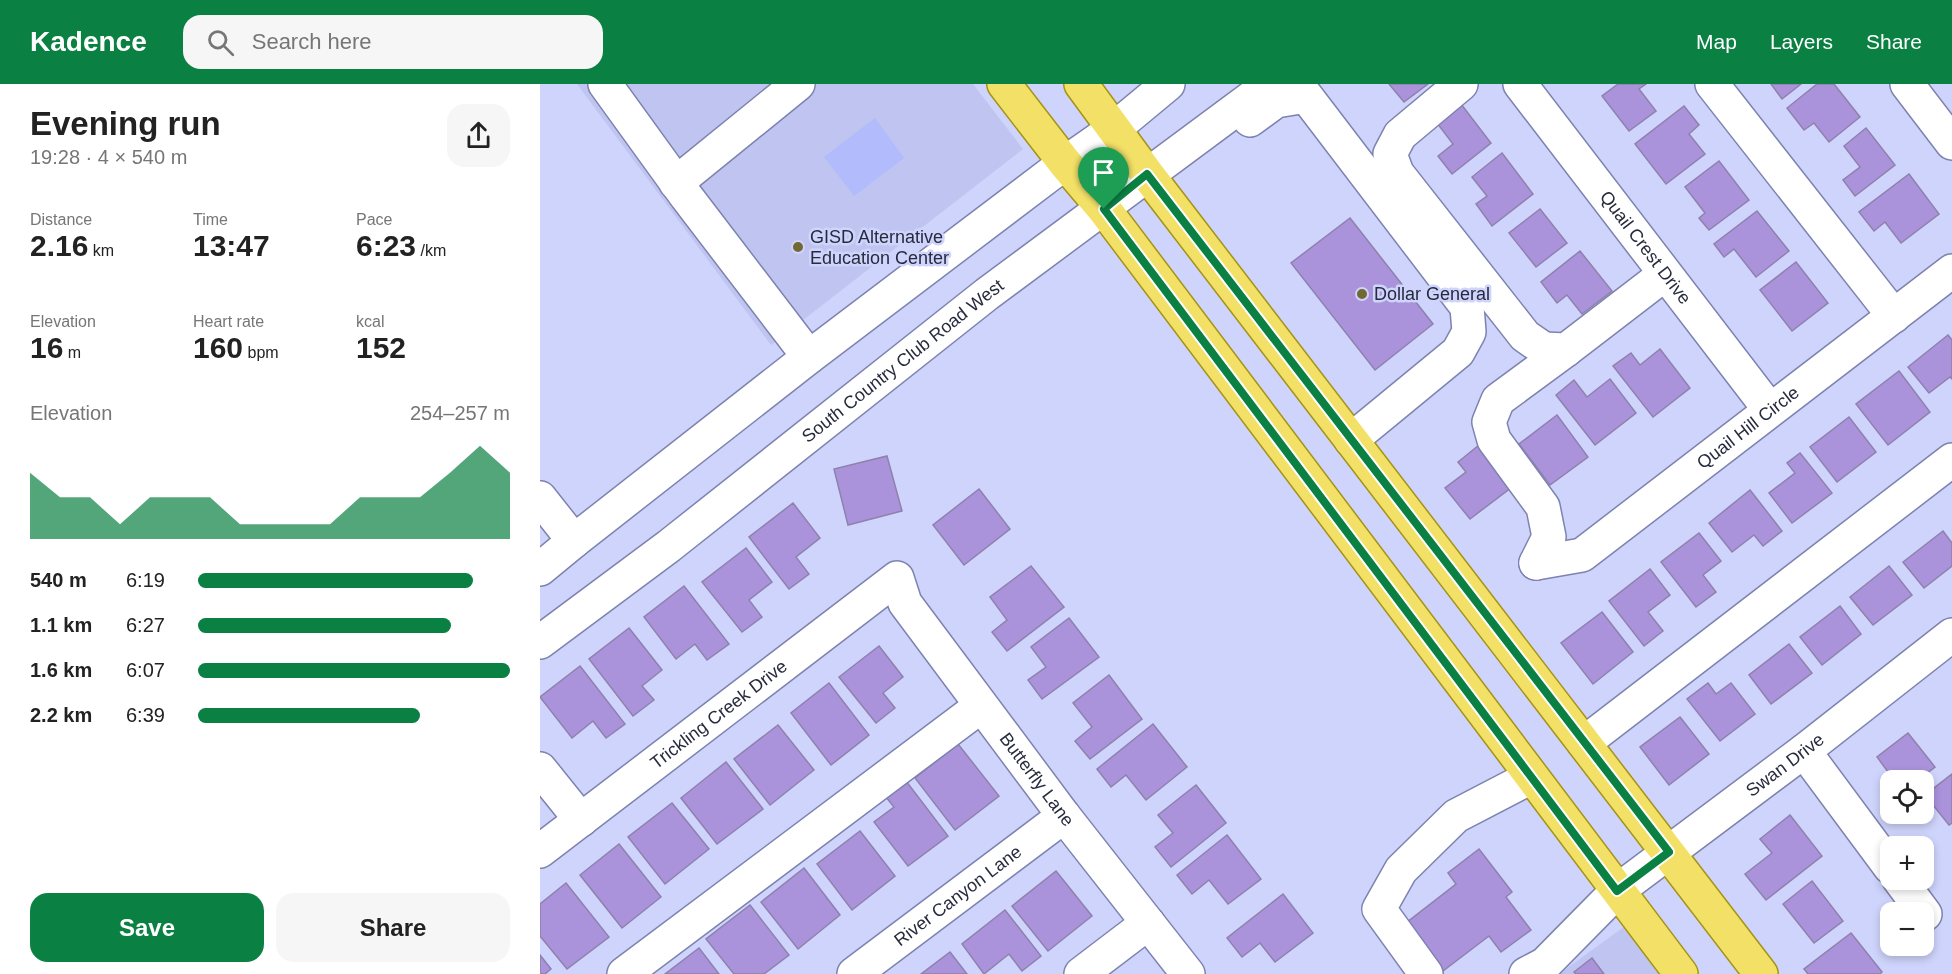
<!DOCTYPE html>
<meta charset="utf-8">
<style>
:root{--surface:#fff;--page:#f6f6f6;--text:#222;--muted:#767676;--accent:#0b8043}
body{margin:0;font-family:Arial,sans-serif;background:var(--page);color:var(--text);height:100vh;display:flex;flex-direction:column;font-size:22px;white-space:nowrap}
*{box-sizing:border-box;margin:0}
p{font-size:20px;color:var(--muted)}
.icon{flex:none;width:33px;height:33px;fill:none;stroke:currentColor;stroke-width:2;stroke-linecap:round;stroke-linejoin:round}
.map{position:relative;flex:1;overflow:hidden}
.sheet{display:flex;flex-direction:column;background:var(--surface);width:540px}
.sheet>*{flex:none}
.buttons{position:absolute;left:1340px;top:686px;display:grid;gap:12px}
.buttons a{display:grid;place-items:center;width:54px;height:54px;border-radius:12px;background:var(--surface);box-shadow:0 3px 9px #0003;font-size:30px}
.pin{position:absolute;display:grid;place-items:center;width:51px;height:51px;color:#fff;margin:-62px -26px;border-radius:50% 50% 50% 0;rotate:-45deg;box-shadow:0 0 6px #0007}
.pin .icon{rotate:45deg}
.round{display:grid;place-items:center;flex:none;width:63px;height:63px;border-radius:18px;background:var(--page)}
.head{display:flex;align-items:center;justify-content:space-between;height:102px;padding:0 30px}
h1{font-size:33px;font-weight:800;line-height:45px}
.figures{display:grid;grid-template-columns:repeat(3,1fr);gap:9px;height:102px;padding:6px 30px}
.figures div{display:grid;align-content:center}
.figures b{font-size:30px;font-weight:800}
.figures small{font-size:16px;font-weight:400}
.figures p{font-size:16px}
.chart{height:168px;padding:12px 30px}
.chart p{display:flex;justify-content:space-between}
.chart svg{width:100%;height:108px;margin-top:6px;fill:var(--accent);opacity:.7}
.button{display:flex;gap:12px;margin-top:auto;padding:12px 30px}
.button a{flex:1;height:69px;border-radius:18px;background:var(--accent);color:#fff;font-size:24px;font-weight:800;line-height:69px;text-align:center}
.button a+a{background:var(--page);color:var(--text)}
ul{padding:0 30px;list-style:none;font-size:20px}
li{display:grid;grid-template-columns:96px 72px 1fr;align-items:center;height:45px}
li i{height:15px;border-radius:8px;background:var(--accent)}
header{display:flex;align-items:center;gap:36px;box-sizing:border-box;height:84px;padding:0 30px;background:var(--accent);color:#fff}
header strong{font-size:28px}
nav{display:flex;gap:33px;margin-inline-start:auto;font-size:21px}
.search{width:420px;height:54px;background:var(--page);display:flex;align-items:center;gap:15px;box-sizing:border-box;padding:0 21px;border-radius:18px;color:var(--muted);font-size:22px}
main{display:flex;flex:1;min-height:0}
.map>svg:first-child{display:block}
</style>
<header>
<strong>Kadence</strong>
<div class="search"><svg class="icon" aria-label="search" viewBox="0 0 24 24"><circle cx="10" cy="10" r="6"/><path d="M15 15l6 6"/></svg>Search here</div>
<nav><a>Map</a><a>Layers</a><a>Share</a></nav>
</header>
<main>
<section class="sheet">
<div class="head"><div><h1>Evening run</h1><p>19:28 · 4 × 540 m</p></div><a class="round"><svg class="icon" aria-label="share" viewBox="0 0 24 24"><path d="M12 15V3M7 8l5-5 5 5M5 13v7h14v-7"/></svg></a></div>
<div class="figures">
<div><p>Distance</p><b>2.16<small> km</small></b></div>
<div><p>Time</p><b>13:47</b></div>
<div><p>Pace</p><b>6:23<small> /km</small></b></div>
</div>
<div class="figures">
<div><p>Elevation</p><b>16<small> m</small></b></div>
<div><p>Heart rate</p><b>160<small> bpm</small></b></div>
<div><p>kcal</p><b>152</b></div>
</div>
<div class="chart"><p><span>Elevation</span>254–257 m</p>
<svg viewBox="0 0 160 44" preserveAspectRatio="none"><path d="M0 44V17L10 27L20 27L30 38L40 27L50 27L60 27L70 38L80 38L90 38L100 38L110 27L120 27L130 27L140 17L150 6L160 17V44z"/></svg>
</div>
<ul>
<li><b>540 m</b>6:19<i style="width:88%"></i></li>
<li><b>1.1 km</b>6:27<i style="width:81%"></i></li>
<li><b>1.6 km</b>6:07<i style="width:100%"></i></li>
<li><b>2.2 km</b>6:39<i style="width:71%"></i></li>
</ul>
<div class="button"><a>Save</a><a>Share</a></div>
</section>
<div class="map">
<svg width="1412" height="890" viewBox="0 0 1412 890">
<rect width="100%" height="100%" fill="#ced4fb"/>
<g fill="#bfc5f0">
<path d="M37,0H433L483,65L231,261Z"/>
<path d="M1088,840L1125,890H1019Z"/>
</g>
<path fill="#b2bbfb" d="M335,34L364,74L314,112L284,73Z"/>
<g fill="#aa93db" stroke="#8f81ae" stroke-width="1.5">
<path d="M849,0H888L864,18Z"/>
<path d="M1078,0H1106L1099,5L1116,27L1089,47L1062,12Z"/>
<path d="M1231,0H1261L1242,15Z"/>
<path d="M1277,0H1294L1320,33L1289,58L1274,39L1264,46L1247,24Z"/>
<path d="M921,20L951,59L912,90L898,72L913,60L897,39Z"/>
<path d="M1144,22L1159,41L1149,50L1165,70L1126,100L1095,60Z"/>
<path d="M1326,44L1355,81L1315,112L1303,96L1320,83L1304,62Z"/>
<path d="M962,69L993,110L952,142L936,120L947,112L932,93Z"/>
<path d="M1179,77L1209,116L1169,146L1159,134L1165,129L1145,103Z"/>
<path d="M1369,90L1399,130L1361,159L1345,138L1334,147L1319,128Z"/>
<path d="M1000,125L1027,159L996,183L969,149Z"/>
<path d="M1217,127L1249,167L1216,193L1194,165L1184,173L1174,160Z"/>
<path d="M810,134L893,240L835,286L751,179Z"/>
<path d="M1040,167L1072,207L1042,230L1027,211L1017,219L1001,198Z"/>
<path d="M1256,178L1288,219L1252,247L1220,206Z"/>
<path d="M1408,251L1412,256V295L1410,293L1389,309L1368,283Z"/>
<path d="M1120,265L1150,304L1113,333L1073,282L1091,269L1100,281Z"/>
<path d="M1359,287L1390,328L1348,361L1316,320Z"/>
<path d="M1070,295L1096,329L1055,361L1016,311L1034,296L1047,313Z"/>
<path d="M1017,331L1048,373L1010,401L979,360Z"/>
<path d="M1309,333L1336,368L1297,398L1270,363Z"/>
<path d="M939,361L972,403L930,435L905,404L926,388L918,378Z"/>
<path d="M1260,369L1292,409L1252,439L1229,409L1255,389L1247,379Z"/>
<path d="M347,372L362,427L308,441L294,385Z"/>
<path d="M439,405L470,445L424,481L393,441Z"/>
<path d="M1210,406L1242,447L1223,462L1214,451L1192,468L1169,439Z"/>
<path d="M253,419L280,454L256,473L269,490L249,505L209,453Z"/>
<path d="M1403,447L1412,459V482L1384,504L1363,478Z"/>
<path d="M1159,449L1181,477L1163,491L1176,508L1156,523L1121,478Z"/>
<path d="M206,464L232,498L209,516L222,533L202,548L162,498Z"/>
<path d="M491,482L524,523L467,567L452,548L467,536L450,513Z"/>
<path d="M1349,482L1372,511L1333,541L1310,513Z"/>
<path d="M1110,485L1130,511L1108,528L1123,547L1104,562L1069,517Z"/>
<path d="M144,502L189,560L167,576L155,560L136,575L104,533Z"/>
<path d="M1300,522L1321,550L1282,581L1260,553Z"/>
<path d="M1062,528L1093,568L1053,600L1021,559Z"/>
<path d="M529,534L559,573L502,615L488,596L506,583L491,563Z"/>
<path d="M89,544L122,586L102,602L114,616L93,632L49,575Z"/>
<path d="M1249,560L1272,589L1231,620L1209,591Z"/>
<path d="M339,562L363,593L343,609L355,624L336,639L299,593Z"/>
<path d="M40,582L85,640L66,654L53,637L32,654L0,613Z"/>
<path d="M569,591L602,635L550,675L535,657L552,643L533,619Z"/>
<path d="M289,599L329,651L291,681L251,629Z"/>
<path d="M1168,599L1176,610L1191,599L1215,630L1180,657L1147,615Z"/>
<path d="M1140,633L1169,670L1129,701L1100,663Z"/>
<path d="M613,640L647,683L606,716L586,691L571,703L557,685Z"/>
<path d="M238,641L274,686L230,721L194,675Z"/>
<path d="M1368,649L1395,683L1378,696H1354L1337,673Z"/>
<path d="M418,660L459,712L415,746L375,694Z"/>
<path d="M186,678L223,725L177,760L141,714Z"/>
<path d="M1412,690V739L1409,741L1385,711Z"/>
<path d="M366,697L408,752L368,782L334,738L354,723L346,713Z"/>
<path d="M656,701L686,739L631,783L615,763L633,749L618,731Z"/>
<path d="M132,719L169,765L125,800L88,753Z"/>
<path d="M1250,731L1282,772L1226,816L1205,790L1232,769L1220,755Z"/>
<path d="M320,747L355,792L312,826L277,780Z"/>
<path d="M687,751L721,795L688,820L669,796L652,810L637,791Z"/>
<path d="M79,760L121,813L82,844L40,791Z"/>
<path d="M939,765L972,808L966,813L991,846L961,868L949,852L903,887L866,839L916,800L908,789Z"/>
<path d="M264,784L300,831L258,865L221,818Z"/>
<path d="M516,787L552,832L508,867L472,822Z"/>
<path d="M1272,797L1303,837L1274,859L1243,820Z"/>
<path d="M26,799L69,853L27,885L0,852V820Z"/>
<path d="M743,810L773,849L735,878L720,859L702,873L687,854Z"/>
<path d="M210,821L249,871L224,890H194L166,855Z"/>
<path d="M465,826L501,872L482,887L469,870L444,890L422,860Z"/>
<path d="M1311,849L1342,888L1340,890H1268L1264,885Z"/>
<path d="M159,864L179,890H125Z"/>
<path d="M410,868L427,890H381Z"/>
<path d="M0,871L11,885L5,890H0Z"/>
<path d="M1052,874L1064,890H1036L1034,888Z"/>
</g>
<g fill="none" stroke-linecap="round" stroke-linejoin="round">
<defs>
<g id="minor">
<path d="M65,0L146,112L269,273"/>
<path d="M921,0L860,51L850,70L857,89L985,252L1004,265L1026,266L1125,190"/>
<path id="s1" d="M980,0L1230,326"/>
<path d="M1172,0L1354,232"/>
<path d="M1367,0L1412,59"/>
<path d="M710,36L736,17L766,12L927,223L929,248L918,268L811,356"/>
<path d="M136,99L258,0"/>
<path d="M0,414L34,457"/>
<path id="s2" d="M996,479L1042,471L1412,187"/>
<path d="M996,479L1009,453L1003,423L954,356L949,338L958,316L1026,266"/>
<path d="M0,485L34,457L269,273L525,79L575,44L628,0"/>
<path id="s3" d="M0,558L129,462L447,210L730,0"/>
<path d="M1044,659L1412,376"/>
<path d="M1264,667L1350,783"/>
<path d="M0,685L41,736"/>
<path id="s4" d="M0,767L357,494L365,519L524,732L648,890"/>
<path d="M1359,795L1385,830"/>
<path d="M84,890L441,622"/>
<path id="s5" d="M314,890L524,732"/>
<path d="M541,890L608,839"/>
<path d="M886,890L839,825L861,786L916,732L991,693"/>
<path id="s6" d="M986,890L1005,880L1077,807L1264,667L1412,551"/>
</g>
<g id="major">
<path d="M464,0L525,79L564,125L1141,890"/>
<path d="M541,0L607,90L1221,890"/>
</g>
</defs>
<use href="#minor" stroke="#7d83af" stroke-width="36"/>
<use href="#major" stroke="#a59316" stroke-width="36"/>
<use href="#minor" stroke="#fff" stroke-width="33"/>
<use href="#major" stroke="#f2e067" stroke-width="33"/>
</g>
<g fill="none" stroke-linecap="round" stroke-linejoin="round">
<defs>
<path id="route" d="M607,90L1129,768L1077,807L564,125Z"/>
</defs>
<use href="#route" stroke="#fff" stroke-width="12"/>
<use href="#route" stroke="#0b8043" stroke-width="8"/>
</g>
<g fill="#726834" stroke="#ced4fb" stroke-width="2">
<circle cx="258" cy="163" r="6"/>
<circle cx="822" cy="210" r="6"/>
</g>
<g text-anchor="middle" stroke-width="5" stroke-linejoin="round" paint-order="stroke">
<g font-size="18" fill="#282b3d" stroke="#ced4fb" text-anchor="start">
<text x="270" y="159">GISD Alternative<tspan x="270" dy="21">Education Center</tspan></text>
<text x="834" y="216">Dollar General</text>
</g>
<g font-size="18" fill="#282b3d" stroke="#ced4fb">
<text dy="6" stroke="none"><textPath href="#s1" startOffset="206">Quail Crest Drive</textPath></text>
<text dy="6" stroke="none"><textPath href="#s3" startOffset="459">South Country Club Road West</textPath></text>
<text dy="6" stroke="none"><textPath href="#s2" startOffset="256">Quail Hill Circle</textPath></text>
<text dy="6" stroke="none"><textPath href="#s4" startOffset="225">Trickling Creek Drive</textPath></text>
<text dy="6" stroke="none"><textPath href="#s6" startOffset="334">Swan Drive</textPath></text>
<text dy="6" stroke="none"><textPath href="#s4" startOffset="696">Butterfly Lane</textPath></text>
<text dy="6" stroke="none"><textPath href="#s5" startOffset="130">River Canyon Lane</textPath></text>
</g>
</g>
</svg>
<div class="buttons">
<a><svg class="icon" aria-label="locate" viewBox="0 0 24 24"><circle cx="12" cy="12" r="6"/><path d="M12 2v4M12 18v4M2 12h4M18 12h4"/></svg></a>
<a>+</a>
<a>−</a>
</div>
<div class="pin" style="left:564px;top:125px;background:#1e9e55"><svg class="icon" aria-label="arrive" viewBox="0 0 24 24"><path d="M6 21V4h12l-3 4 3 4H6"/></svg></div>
</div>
</main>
